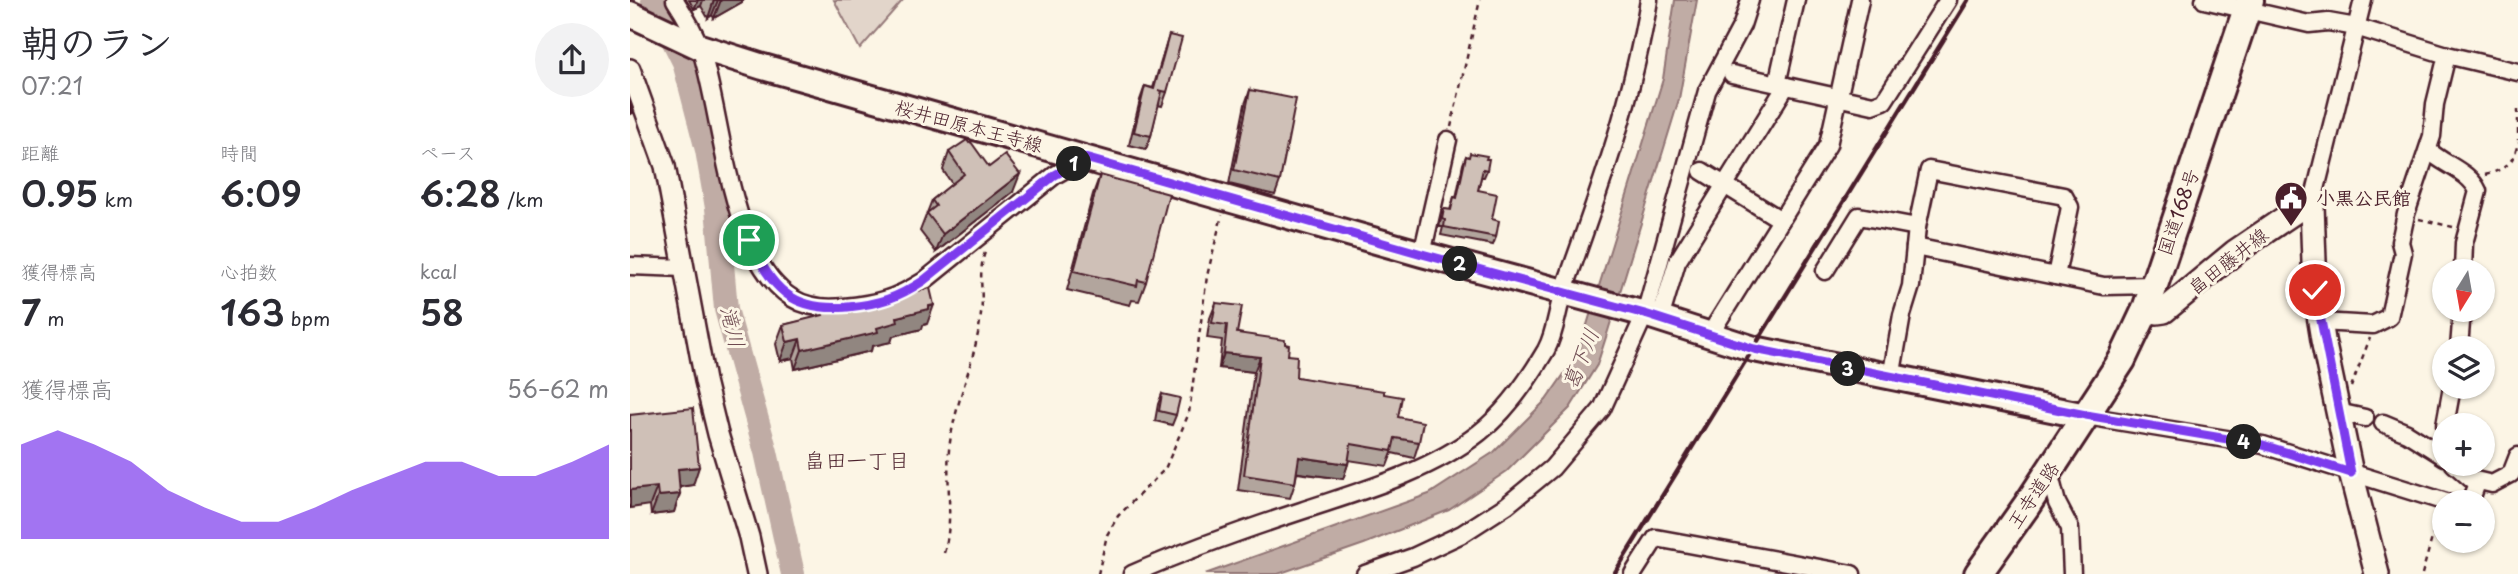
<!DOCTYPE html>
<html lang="ja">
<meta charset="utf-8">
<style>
:root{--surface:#fff;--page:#f2f2f3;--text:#2b2b33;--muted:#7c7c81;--accent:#7c3aed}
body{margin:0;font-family:"Playpen Sans","Klee One",sans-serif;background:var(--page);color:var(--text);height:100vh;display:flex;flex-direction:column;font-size:26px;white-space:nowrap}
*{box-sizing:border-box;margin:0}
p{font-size:23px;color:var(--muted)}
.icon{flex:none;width:38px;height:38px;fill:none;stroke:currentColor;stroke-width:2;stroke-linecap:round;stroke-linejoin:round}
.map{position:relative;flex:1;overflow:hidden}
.panel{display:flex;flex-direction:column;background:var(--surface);width:630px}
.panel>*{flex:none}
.needle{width:46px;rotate:191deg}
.controls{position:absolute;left:1802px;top:259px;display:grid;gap:14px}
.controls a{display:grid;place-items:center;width:63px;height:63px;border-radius:50%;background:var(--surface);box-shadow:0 2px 5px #0004;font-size:35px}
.pin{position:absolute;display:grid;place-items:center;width:60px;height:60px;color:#fff;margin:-30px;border:4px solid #fff;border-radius:50%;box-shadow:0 2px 7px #0007}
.km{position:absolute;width:35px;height:35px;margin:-18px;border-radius:50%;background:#222;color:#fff;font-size:19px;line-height:35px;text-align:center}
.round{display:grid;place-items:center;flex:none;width:74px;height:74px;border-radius:37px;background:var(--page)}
.headline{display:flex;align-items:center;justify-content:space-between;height:119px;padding:0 21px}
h1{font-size:38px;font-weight:600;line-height:52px}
.figures{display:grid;grid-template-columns:repeat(3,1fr);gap:10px;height:119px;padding:7px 21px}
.figures div{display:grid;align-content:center}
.figures b{font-size:35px;font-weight:600}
.figures small{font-size:19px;font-weight:400}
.figures p{font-size:19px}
.chart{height:196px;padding:14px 21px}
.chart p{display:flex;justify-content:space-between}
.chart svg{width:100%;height:126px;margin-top:7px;fill:var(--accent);opacity:.7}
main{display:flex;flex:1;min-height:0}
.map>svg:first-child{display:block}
</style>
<main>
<section class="panel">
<div class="headline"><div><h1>朝のラン</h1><p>07:21</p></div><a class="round"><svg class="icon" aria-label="share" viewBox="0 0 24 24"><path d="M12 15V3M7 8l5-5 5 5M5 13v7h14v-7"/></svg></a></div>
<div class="figures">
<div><p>距離</p><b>0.95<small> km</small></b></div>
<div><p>時間</p><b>6:09</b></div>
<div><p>ペース</p><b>6:28<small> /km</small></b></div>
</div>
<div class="figures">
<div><p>獲得標高</p><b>7<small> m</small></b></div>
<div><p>心拍数</p><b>163<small> bpm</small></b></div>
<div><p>kcal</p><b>58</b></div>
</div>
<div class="chart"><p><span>獲得標高</span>56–62 m</p>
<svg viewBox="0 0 160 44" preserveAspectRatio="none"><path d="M0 44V11L10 6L20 11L30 17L40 27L50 33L60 38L70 38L80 33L90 27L100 22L110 17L120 17L130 22L140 22L150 17L160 11V44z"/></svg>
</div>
</section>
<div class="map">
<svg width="1888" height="574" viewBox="0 0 1888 574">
<rect width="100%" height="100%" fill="#fcf5e5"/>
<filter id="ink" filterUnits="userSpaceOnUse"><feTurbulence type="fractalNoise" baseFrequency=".0143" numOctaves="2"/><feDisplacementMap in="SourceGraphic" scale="14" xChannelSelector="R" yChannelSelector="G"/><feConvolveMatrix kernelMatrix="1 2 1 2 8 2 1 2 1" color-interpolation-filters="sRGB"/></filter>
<g filter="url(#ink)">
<path fill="#e2d5ca" stroke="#967a7a" stroke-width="2" d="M204,0H273L230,49Z"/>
<path fill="#c0aca5" stroke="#917474" stroke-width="2" d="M1045,0H1067L1049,99L978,331L967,365L940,408L877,471L819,510L734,544L648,574H575L799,494L864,452L916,400L948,354L1033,79Z"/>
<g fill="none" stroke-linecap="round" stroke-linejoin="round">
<path stroke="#c0aca5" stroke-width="24" d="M23,0L54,62L77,150L87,208L96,309L136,452L163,574"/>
<defs>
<g id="minor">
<path d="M45,0C54,14 64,31 70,47C93,115 98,258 162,298C178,308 196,309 214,307C247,304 265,299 294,281L425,175L455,158"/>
<path d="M1574,0L1679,24L1698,22L1726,27L1817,55L1888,72"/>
<path d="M1102,74L1243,105L1254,101L1318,0"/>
<path d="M1147,84L1166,0"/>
<path d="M1798,150C1814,165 1839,171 1848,191L1834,243L1833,271"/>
<path d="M1072,171L1151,220"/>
<path d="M1682,205L1733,0"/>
<path d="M1285,247L1474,286L1524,285"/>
<path d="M792,254L818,140"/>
<path d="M0,266L54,268"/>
<path d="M1195,271L1229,216L1287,227"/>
<path d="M1030,319L1047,262L1156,86"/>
<path d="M1690,322L1743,325L1759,317L1773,253L1770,242L1776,214L1802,136L1805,104L1817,55"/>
<path d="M1080,334L1198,145L1230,0"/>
<path d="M1829,348L1832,310"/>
<path d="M1261,378L1272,315L1281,286L1287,227L1299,170L1434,196L1440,207L1426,276"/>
<path d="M1708,412L1735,418"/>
<path d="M1456,416L1633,445L1816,502"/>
<path d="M1753,423L1777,433L1815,457"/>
<path d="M1815,425L1822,387"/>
<path d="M1824,464L1841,479L1862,484L1881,474L1888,456"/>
<path d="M1419,472L1427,503L1440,528L1442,574"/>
<path d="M1840,502L1847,483"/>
<path d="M502,574C557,550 613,530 671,511C731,491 798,473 849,433C876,412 899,379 916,350C926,332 927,309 934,290C968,195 1003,99 1019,0"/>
<path d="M735,574L783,557L832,534L877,505L922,468L972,409L1015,314L1077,91L1112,25L1120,0"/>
<path d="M1003,574L1026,538L1222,574"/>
</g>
<path id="tertiary" d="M0,69L35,166L75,381L88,434L119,537L127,574"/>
<path id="secondary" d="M1516,309L1527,312L1534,311L1605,252L1673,206L1682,205L1685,290L1693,340L1721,473L1747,574"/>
<path id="primary" d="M0,14L70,47L133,67L792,254L1015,314L1124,349L1456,416"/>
<path id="trunk" d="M1348,574L1397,505L1492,360L1516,309L1620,0"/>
</defs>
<use href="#minor" stroke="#4a1f2b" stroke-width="21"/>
<use href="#tertiary" stroke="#4a1f2b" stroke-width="24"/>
<use href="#secondary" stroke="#4a1f2b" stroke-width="28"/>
<use href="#primary" stroke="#4a1f2b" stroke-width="30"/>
<use href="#trunk" stroke="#4a1f2b" stroke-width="32"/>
<g stroke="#4a1f2b" stroke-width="2.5" stroke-dasharray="5 5" stroke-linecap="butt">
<path d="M1888,109V140"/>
<path d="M821,127L850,0"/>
<path d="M1855,175C1875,169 1884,164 1888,142"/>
<path d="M1789,219L1823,227"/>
<path d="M1721,387L1740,338"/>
<path d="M314,553C324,520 316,484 319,450C324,403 346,361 351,314C354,292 347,270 356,250"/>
<path d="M468,574L477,535L488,516L535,469L559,413L577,276L592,215"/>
<path d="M1792,574L1809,513"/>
</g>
<use href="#minor" stroke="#fcf5e5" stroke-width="16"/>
<use href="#tertiary" stroke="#fcf5e5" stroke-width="19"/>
<use href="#secondary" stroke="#fcf5e5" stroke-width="23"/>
<use href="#primary" stroke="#fcf5e5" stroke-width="24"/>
<use href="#trunk" stroke="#fcf5e5" stroke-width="26"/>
<path stroke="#4a1f2b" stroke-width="4.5" d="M984,574L1338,0"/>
</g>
<g fill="#b2a59d" stroke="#4a1f2b" stroke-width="2">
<path d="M59,0H113L112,2L84,18L82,15L78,18L71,6L64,9Z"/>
<path d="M539,35L537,92L532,106L528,105L521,136L516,149L499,145L510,100L515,86L523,88Z"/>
<path d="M620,90L650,181L645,195L599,184L615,104Z"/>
<path d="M319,152L359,167L383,192L306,252L290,231L302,200L322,184L313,170Z"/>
<path d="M836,156L857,170L854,177H851L848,190L862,219L866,237L863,245L811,235L813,227H809L812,216L814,209L820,210L824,197L826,198L833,164Z"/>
<path d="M470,175L516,282L509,301L502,300L500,305L437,290L463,194Z"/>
<path d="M586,303L607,333L655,344L666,377L754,394L768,417L789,442L784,458L762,453L757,466L719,460L713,479L667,473L665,483L660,498L608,490L624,372L589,368L592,340L577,338L580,318Z"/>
<path d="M191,307L210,310L297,324L293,325L292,329L263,336L261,342L242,346L241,351L165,369L163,358L150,361L146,344L153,325L188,317Z"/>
<path d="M532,394L546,415L542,425L525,421L528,404Z"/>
<path d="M0,415L63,485L50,487L44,512L21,515L20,505Z"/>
</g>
<g fill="#918680" stroke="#4a1f2b" stroke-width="2">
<path d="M68,0H73L71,6L64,9Z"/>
<path d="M84,0H88L82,15L78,18Z"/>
<path d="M91,0H113L112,2L84,18Z"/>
<path d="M390,174L383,192L306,252L313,234Z"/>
<path d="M304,305L297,324L293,325L292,329L263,336L261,342L242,346L241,351L165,369L172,350Z"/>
<path d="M170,339L163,358L150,361L157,342Z"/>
<path d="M594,353L630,357L624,372L589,368Z"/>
<path d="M669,457L718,464L713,479L663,472Z"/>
<path d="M69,467L63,485L41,488L48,469Z"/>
<path d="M27,487L20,505L0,508V490Z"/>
<path d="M50,494L44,512L21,515L28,496Z"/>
</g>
<g fill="#cfc0b7" stroke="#4a1f2b" stroke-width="2">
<path d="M539,35L552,38L537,92L528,90L532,91L521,136L504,132L515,86L524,89Z"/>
<path d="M620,90L666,99L650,181L604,170Z"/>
<path d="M0,102L3,113L0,114Z"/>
<path d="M337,140L339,143L341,142L359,167L375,155L390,174L313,234L297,213L306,206L302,200L334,174L319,152Z"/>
<path d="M840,153L857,156L856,159H859L857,170L853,169L848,190L867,194L862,219L869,221L866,237L814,227L815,220L812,219L814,209L821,210L824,197L827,198L836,156L839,157Z"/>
<path d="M470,175L539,194L516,282L508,280L507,286L444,271Z"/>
<path d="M300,288L304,305L299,306V309L267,317L268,322L247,328L248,332L172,350L170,339L157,342L153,325L193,315L191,307L209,303L210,310Z"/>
<path d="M586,303L612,306L607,333L655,340V344L659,345L658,355L667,356L666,377L754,391V394L772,397L768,417L793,422L789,442L765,438L762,451L721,444L718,464L669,457L665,483L614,475L630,357L594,353L597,325L582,323Z"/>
<path d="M532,394L550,398L546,415L529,411Z"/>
<path d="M63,408L69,467L48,469L50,494L28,496L27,487L0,490V415Z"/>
</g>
</g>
<g fill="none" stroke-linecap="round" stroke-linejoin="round" filter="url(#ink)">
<defs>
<path id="route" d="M119,240C142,288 161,312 218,307C249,304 267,298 293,281L425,175L455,158L792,254L1015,314L1124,349L1456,415L1633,445L1721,473L1685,290"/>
</defs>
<use href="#route" stroke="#fff" stroke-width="14"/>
<use href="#route" stroke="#7c3aed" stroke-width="9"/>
</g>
<defs>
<symbol id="civic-pin" viewBox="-11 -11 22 30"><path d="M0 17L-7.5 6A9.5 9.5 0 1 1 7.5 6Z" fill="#4a1f2b" stroke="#fcf5e5"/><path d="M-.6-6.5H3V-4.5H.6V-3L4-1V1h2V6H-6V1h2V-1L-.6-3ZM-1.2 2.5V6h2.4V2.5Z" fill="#fff"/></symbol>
</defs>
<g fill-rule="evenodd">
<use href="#civic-pin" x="1642" y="179" width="38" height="52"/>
</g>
<g text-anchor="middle" stroke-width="6" stroke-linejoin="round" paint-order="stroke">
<g font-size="19" fill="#4a1f2b" stroke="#fcf5e5">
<text transform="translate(339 126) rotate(15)" y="7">桜井田原本王寺線</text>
<text transform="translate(1548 212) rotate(-71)" y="7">国道168号</text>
<text transform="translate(1598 261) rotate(-38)" y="7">畠田藤井線</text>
<text transform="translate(1403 495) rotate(-56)" y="7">王寺道路</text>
</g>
<g font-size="19" font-weight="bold" fill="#4a1f2b" stroke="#fcf5e5" text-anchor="start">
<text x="1686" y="205">小黒公民館</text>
</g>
<g font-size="21" font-style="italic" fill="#6d4950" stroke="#fcf5e5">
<text transform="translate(102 327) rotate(76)" y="7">滝川</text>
<text transform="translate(951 359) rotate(-68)" y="7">葛下川</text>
</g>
<g font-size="21" fill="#4a1f2b" stroke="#fcf5e5">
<text x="227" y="468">畠田一丁目</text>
</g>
</g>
</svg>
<div class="controls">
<a><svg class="needle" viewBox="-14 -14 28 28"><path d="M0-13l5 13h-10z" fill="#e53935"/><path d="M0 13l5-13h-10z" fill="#7c7c81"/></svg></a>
<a><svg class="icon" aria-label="layers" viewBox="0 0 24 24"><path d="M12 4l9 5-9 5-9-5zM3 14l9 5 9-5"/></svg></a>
<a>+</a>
<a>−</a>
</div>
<div class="pin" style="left:119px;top:240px;background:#1e9e55"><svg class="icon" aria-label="arrive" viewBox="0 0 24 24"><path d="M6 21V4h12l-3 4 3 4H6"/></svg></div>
<div class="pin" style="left:1685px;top:290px;background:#d93025"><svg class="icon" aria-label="check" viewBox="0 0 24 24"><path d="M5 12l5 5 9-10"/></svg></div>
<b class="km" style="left:444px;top:164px">1</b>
<b class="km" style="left:830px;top:264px">2</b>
<b class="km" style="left:1218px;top:369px">3</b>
<b class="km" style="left:1614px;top:442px">4</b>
</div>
</main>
